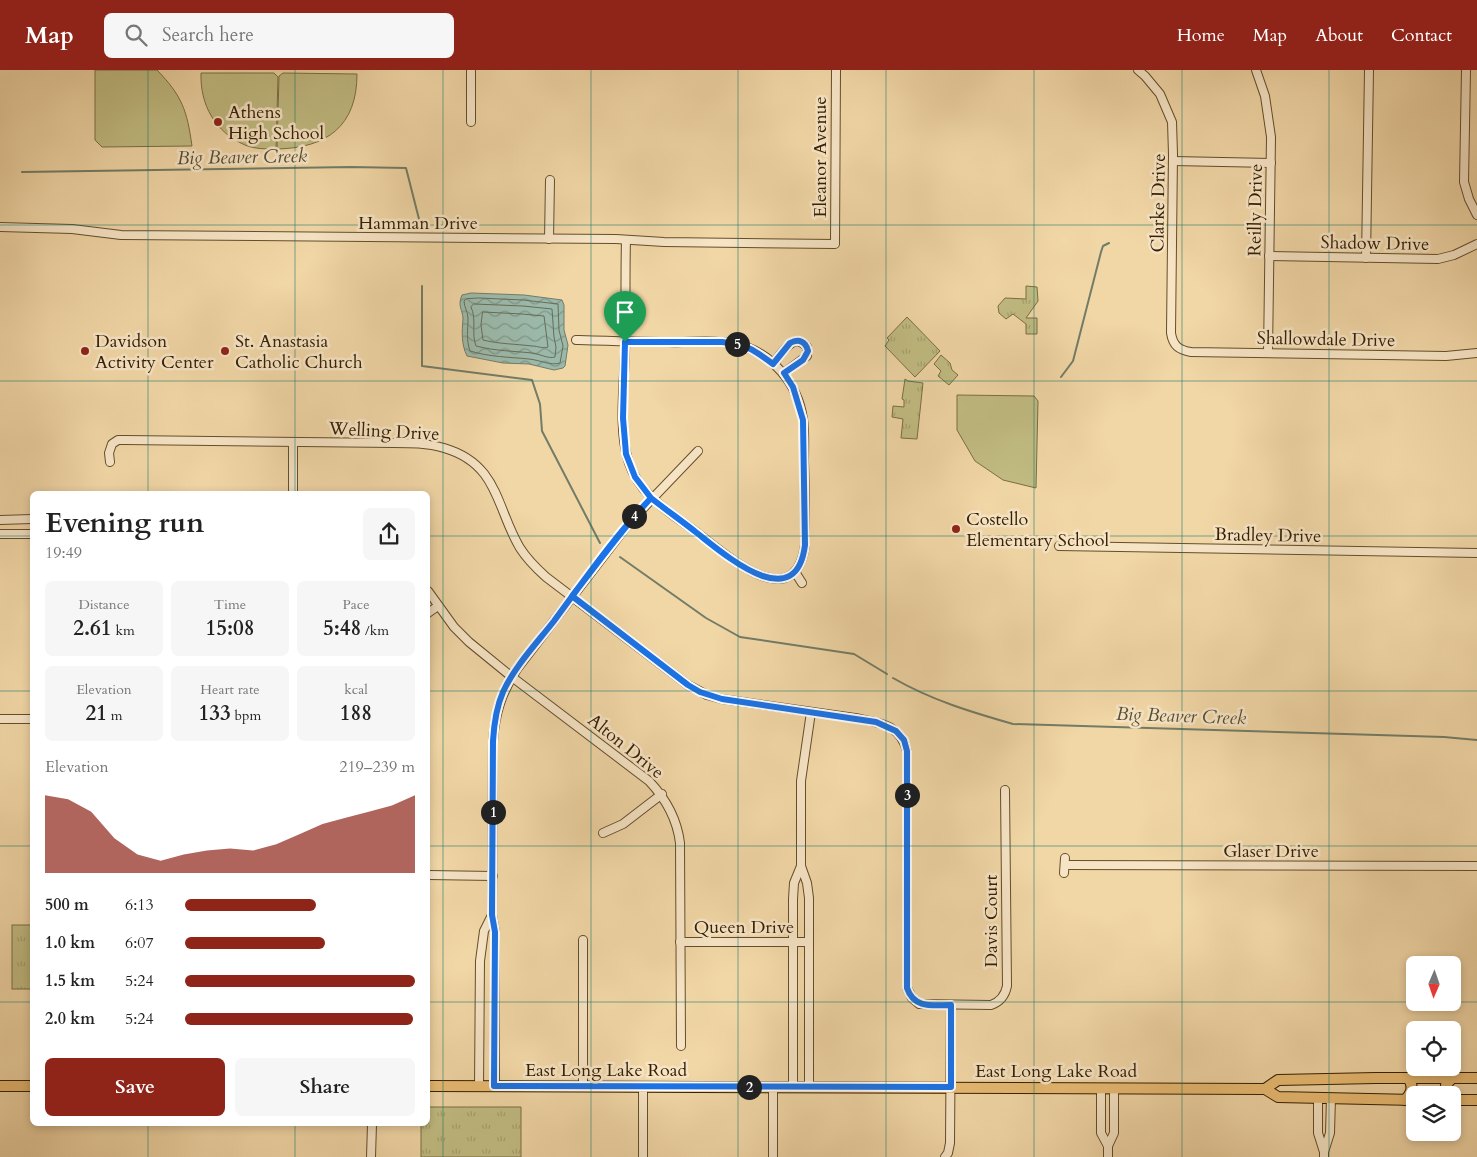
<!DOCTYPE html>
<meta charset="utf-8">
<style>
:root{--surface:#fff;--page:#f6f6f6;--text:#222;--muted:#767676;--accent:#8f2418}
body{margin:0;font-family:Cardo,serif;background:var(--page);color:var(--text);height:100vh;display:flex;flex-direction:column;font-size:19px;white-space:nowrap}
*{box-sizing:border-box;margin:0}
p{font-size:16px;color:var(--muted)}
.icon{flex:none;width:28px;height:28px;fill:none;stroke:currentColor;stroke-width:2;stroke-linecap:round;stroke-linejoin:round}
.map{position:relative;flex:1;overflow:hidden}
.panel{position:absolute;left:30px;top:421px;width:400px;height:635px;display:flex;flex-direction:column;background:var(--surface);border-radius:8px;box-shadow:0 2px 8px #0003}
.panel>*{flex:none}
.needle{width:32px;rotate:182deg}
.fabs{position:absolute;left:1406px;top:886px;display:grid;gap:10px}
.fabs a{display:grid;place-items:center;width:55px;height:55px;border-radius:8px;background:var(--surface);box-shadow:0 2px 8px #0003;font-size:25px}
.pin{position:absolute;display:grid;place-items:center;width:42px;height:42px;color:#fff;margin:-51px -21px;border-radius:50% 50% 50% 0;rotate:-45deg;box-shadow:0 0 5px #0007}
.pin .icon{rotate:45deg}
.km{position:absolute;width:25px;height:25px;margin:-12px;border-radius:50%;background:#222;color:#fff;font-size:14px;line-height:25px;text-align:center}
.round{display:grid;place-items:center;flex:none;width:52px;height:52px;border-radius:8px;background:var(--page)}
.headline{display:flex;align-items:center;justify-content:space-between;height:85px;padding:0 15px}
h1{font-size:28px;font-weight:700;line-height:38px}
.metrics{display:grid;grid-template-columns:repeat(3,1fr);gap:8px;height:85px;padding:5px 15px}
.metrics div{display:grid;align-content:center;border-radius:8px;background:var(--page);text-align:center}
.metrics b{font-size:21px;font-weight:700}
.metrics small{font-size:14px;font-weight:400}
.metrics p{font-size:14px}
.chart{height:140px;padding:10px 15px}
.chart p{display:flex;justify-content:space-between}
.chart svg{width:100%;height:90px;margin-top:5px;fill:var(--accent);opacity:.7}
.button{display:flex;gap:10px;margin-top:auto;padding:10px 15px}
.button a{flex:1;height:58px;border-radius:8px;background:var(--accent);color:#fff;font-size:20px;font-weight:700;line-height:58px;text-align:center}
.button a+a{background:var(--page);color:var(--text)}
ul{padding:0 15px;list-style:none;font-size:16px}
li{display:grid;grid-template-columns:80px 60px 1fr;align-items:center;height:38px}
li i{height:12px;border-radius:6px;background:var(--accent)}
header{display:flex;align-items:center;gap:30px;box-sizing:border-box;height:70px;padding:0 25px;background:var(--accent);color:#fff}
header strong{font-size:24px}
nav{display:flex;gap:28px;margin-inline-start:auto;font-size:18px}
.search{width:350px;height:45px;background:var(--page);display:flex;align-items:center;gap:12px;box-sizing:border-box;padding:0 18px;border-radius:8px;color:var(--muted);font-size:19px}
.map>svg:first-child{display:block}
</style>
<header>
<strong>Map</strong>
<div class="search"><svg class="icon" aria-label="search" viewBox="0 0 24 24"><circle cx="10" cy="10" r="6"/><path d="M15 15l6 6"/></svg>Search here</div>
<nav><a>Home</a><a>Map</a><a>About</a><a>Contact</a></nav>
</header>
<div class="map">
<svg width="1477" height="1087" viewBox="0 0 1477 1087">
<defs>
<pattern id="grass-tufts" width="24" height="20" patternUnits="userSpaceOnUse" patternTransform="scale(1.25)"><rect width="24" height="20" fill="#c1bc82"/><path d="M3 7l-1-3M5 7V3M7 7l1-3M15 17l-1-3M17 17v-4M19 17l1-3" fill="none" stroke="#a6a16f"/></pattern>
<pattern id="water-waves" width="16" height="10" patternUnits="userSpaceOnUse" patternTransform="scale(1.25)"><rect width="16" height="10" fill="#9bb9aa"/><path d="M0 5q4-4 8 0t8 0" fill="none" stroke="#7f9688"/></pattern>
</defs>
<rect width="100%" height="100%" fill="#f1d6a6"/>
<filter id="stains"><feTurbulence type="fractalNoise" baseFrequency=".004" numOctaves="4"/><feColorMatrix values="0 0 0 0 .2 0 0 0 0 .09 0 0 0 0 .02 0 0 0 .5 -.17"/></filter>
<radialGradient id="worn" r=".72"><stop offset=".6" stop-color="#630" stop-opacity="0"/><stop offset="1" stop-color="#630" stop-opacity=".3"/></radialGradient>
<g fill="url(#grass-tufts)" stroke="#7b6e42">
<path d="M1026,216L1037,217L1038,231L1026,248H1037V264H1026V254L1013,244L1006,249L999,243L998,236L1005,228L1026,229Z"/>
<path d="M907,247L940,281L915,307L885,276L889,270L887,268Z"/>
<path d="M941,285L950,293L952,300L958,305L949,315L938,306L941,301L934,294Z"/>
<path d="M905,309L908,311L923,313L917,369L901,368L903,349L892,347L893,336L904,337V330L902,329Z"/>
<rect x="12" y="855" width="20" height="64"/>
<path d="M428,1037H521V1087H421V1054H428Z"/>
</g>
<g fill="#c1bc82" stroke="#7b6e42">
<path d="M95,0H157C182,26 187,40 192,76L102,77L95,70Z"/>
<path d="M201,3H274L278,7L276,79C266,79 254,79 245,75C215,62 200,35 201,3Z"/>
<path d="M283,3L357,4C357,56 327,78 277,79L279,6Z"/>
<path d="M957,325L1034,326L1038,331L1036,418L1003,410L975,391L957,360Z"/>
</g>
<path fill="url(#water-waves)" stroke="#727c67" d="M471,223L524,225L562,230L564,235V260L568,275L565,296L563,298L554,300L529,294L503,293L467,286C461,274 462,261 463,249C463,240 457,236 462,225Z"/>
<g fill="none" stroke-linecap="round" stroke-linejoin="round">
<g stroke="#686c56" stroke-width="1">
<path d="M479,228L523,230L558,234L559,260L563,276L560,293C550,296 540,290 529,289C509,287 490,287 470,281C466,270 468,259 468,248C468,242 464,237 464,231L466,229Z"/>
<path d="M474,234L523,236L552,239L554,267L556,277L555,287C548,289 540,284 532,283C513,281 495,281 476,276C471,263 477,249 471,237Z"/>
<path d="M483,242L522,244L544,246L548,277C543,279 538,276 532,276C516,274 499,274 483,270L481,255Z"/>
</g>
<g stroke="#727c67" stroke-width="2">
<path d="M22,102L351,97L406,98L420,153"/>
<path d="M422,216V296L532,310L540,334L542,361L600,473"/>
<path d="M1061,307L1073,291L1101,182L1103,176L1109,173"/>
<path d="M620,487L706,548L740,567L854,584L887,604"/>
<path d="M893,608C931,630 971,642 1013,654L1444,667L1477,670"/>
</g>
<defs>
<g id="minor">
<path d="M1138,0L1145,6L1160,24L1172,52L1173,84L1171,263C1173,276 1179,280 1191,282L1446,286L1477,283"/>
<path d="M1256,0L1265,26L1271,67L1268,283"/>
<path d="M1466,0L1464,112L1469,129L1477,145"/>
<path d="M471,52V0"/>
<path d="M1173,91L1271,93"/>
<path d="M0,157L72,159L121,165L616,169L664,172L835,174L836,0"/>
<path d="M549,169L550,110"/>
<path d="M1269,186L1438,189L1454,185L1477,174"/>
<path d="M1366,188L1369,0"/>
<path d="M576,270C607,271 637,272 668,272C690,273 714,269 736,274C772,282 798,314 803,349C805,363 804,377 804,391C805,419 805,447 805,475C795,548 725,484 696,462C670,442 640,426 629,393C618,361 624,317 625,283C626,245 625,207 626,170"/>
<path d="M773,294C782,283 794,261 807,277V286L784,303"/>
<path d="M110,392L109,383L112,374L118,370H125L394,373C410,373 427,373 444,378C499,394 496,438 520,478C527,489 536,498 546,507L688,615L707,625L722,629L855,648C880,653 900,654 907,681V918L912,928L919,934L991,935C1000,932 1005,926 1007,916L1005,720"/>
<path d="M293,424V373"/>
<path d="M0,450L32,449"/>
<path d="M0,464H32"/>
<path d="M1059,476L1477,483"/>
<path d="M795,502L802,513"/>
<path d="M428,521L454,557L469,572L512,607L649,711C666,729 677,748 680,773L681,976"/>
<path d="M428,543L438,536"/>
<path d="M0,649H32"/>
<path d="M603,763L623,754L662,724"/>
<path d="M1065,795L1477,796"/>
<path d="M1064,803L1065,788"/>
<path d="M428,805L493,806"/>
<path d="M680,872H808"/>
<path d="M479,1016L480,891L484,861L492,845"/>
<path d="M495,1016V862L492,845L493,671C495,643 502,622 517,599L629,453L698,381"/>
<path d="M583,1017V870"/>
<path d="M793,1017V829L794,813L801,796"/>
<path d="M809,1017V828L807,813L801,796V711L811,642"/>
<path d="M1101,1018V1063L1108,1076V1087"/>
<path d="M1318,1028V1063L1324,1082"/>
<path d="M1108,1076L1114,1063V1018"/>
<path d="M371,1087L372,1054"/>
<path d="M643,1087V1017"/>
<path d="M773,1087V1017"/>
<path d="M945,1087L948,1083L950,1073L951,935"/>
<path d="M1324,1087V1082L1330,1063L1331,1028"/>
</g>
<g id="major">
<path d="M0,1016H32"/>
<path d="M428,1016L1265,1019L1278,1027L1415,1030"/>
<path d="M1265,1019L1278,1010L1376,1008H1477"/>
<path d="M1445,1025L1446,1015L1452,1008"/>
<path d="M1405,1030C1412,1023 1414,1016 1408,1008"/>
<path d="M1452,1030H1477"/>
</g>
</defs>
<use href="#minor" stroke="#644e2c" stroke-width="10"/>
<use href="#major" stroke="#352003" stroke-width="12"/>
<use href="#minor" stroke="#f6e4c5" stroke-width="8"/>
<use href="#major" stroke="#e8bb73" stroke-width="10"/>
</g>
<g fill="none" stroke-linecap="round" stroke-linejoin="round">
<defs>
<path id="route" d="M625,272L623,348L626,384L635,407L651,428C615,466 585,509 554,551C536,574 515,596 503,622C496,638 494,654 493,671L492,845L495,862L494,1016L951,1017V935C933,935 914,939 907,918V681L904,670L896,661L876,652L722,629L700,622L688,615L572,526C598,493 622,459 651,428C666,440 682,451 697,463C725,485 796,547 805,475L803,350L793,317L784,303L803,290L808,281C806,272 799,268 790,273L773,294C753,279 747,275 722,272H625"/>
</defs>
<use href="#route" stroke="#fff" stroke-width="10"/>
<use href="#route" stroke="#1a73e8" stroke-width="6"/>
</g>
<path fill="none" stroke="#0f766e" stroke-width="1" stroke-opacity="0.55" d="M148,0V424M295,0V424M443,0V1087M591,0V1087M738,0V1087M886,0V1087M1034,0V1087M1182,0V1087M1329,0V1087M0,155H1477M0,311H1477M0,466H32M428,466H1477M0,621H32M428,621H1477M0,776H32M428,776H1477M0,932H32M428,932H1415M1452,932H1477M148,1054V1087M295,1054V1087"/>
<g fill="#8f2418" stroke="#f6e4c5" stroke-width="2">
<circle cx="218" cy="52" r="5"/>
<circle cx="85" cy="281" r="5"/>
<circle cx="225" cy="281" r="5"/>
<circle cx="956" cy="459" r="5"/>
</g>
<g text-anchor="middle" stroke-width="5" stroke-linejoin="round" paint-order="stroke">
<g font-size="18" fill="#352003" stroke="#f6e4c5" text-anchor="start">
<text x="228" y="48">Athens<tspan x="228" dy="21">High School</tspan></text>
<text x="95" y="277">Davidson<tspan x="95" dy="21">Activity Center</tspan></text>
<text x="235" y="277">St. Anastasia<tspan x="235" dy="21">Catholic Church</tspan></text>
<text x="966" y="455">Costello<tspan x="966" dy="21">Elementary School</tspan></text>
</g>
<g font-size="18" fill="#352003" stroke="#f6e4c5">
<text transform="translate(820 87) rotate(-90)" y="6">Eleanor Avenue</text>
<text transform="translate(1158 133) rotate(-89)" y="6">Clarke Drive</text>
<text transform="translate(1255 140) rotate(-89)" y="6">Reilly Drive</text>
<text x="418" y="159">Hamman Drive</text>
<text transform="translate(1375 173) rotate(1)" y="6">Shadow Drive</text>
<text transform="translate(1326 269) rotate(1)" y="6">Shallowdale Drive</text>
<text transform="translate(384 361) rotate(3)" y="6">Welling Drive</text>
<text transform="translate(1268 465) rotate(1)" y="6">Bradley Drive</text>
<text transform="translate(626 676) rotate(39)" y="6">Alton Drive</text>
<text x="1271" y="787">Glaser Drive</text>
<text transform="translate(991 851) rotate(-90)" y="6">Davis Court</text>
<text x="744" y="863">Queen Drive</text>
<text x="606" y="1006">East Long Lake Road</text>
<text x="1056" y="1007">East Long Lake Road</text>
</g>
<g font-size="19" font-style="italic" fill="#544e35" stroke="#f6e4c5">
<text transform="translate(242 86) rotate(-1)" y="7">Big Beaver Creek</text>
<text transform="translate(1181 645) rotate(2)" y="7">Big Beaver Creek</text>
</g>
</g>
<rect width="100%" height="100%" filter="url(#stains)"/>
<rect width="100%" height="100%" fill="url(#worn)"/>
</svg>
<div class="fabs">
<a><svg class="needle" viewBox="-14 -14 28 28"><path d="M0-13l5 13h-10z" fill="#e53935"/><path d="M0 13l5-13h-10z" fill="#767676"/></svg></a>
<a><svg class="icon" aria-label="locate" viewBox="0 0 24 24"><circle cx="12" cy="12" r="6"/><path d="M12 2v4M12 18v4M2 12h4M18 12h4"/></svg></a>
<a><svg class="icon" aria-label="layers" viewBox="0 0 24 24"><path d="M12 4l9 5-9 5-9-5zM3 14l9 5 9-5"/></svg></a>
</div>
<div class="pin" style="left:625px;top:272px;background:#1e9e55"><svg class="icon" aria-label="arrive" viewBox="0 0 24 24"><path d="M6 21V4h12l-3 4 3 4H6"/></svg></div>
<b class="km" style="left:493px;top:742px">1</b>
<b class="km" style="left:749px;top:1017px">2</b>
<b class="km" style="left:907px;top:725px">3</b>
<b class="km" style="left:634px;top:446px">4</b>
<b class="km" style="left:737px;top:274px">5</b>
<section class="panel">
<div class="headline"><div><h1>Evening run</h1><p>19:49</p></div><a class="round"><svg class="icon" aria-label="share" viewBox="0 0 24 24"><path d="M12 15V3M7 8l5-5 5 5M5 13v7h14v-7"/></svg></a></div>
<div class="metrics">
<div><p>Distance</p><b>2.61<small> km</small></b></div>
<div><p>Time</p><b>15:08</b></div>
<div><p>Pace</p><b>5:48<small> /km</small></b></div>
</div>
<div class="metrics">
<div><p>Elevation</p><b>21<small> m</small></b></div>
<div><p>Heart rate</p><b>133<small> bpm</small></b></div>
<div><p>kcal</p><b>188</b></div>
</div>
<div class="chart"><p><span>Elevation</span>219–239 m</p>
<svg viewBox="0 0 160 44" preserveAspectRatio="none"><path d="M0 44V6L10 8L20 14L30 27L40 35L50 38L60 35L70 33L80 32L90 33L100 30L110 25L120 20L130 17L140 14L150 11L160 6V44z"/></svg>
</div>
<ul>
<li><b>500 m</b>6:13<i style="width:57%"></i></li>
<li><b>1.0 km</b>6:07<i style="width:61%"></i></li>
<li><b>1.5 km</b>5:24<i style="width:100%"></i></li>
<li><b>2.0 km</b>5:24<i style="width:99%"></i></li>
</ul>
<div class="button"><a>Save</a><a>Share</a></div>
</section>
</div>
